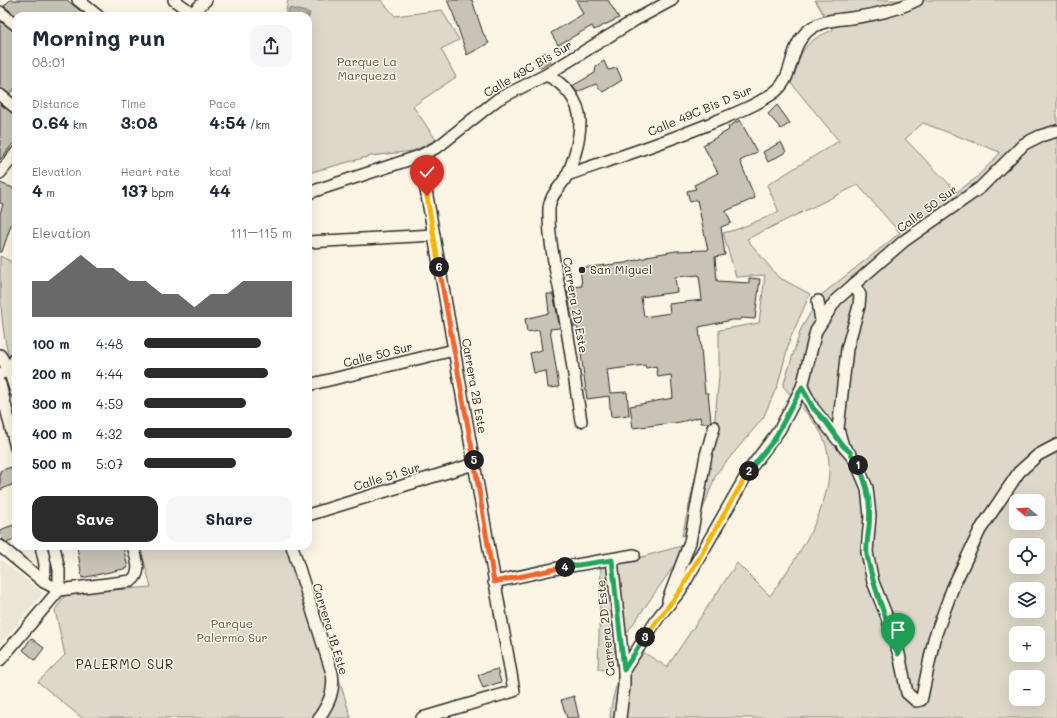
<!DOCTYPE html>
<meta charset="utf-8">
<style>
:root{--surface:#fff;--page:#f6f6f7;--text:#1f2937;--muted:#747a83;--accent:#2b2b2b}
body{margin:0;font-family:Mali,sans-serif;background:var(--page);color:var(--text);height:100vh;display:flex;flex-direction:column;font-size:15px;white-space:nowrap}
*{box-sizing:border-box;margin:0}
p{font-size:13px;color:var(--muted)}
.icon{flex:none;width:22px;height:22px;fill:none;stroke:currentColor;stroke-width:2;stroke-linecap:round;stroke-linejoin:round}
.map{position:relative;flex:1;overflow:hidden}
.panel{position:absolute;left:12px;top:12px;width:300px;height:538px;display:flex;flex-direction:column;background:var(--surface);border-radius:12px;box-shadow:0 4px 16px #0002}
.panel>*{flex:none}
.needle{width:26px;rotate:288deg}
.tools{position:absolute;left:1009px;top:494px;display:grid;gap:8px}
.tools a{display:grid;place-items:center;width:36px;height:36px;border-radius:8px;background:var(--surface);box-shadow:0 4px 16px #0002;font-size:20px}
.pin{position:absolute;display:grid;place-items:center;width:34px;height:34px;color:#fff;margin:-41px -17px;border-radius:50% 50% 50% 0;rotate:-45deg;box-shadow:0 0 4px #0007}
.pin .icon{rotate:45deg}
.km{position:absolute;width:20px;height:20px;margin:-10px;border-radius:50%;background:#222;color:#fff;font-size:11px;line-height:20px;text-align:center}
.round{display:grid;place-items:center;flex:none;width:42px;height:42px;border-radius:12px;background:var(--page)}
.head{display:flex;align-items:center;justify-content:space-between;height:68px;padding:0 20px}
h1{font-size:22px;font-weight:800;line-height:30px}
.metrics{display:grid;grid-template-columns:repeat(3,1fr);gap:6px;height:68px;padding:4px 20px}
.metrics div{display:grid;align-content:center}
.metrics b{font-size:17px;font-weight:800}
.metrics small{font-size:11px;font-weight:400}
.metrics p{font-size:11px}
.chart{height:112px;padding:8px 20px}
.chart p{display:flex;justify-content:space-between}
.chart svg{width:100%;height:72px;margin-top:4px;fill:var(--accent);opacity:.7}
.action{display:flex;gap:8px;margin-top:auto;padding:8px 20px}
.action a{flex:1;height:46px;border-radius:12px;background:var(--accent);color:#fff;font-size:16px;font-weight:800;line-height:46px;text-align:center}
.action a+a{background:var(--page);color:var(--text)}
ul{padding:0 20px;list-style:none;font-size:13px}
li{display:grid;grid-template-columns:64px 48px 1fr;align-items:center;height:30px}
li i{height:10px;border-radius:5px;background:var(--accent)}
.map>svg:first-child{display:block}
</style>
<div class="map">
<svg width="1057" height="718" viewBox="0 0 1057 718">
<rect width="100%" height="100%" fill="#fcf5e5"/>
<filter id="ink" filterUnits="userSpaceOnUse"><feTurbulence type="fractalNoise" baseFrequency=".025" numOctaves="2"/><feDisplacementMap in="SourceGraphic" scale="8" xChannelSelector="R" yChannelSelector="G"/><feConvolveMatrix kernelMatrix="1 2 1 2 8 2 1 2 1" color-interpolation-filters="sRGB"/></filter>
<g filter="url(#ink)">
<path fill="#ece6d7" d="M0,559L43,593L2,642L0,641Z"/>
<g fill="#ded8ca" stroke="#84827a" fill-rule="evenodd">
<path d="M288,0H381L395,16L442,10L459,40L441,49L456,77L413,106L436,140L413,151L371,156L308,173V16H285Z"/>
<path d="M815,0H1057V718H610C612,690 621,672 635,647L667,667L737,563L770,596C800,553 852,482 818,428C808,413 794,400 783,386L801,329L820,296L900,233L858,185L747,239L778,277L810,294L790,339L778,384L763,418L716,474L694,533L682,536L702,448L714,427L719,377V330L759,323L765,275L736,277L723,233L738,229L779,212L767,185L839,141L791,83C800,53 802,42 833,30ZM923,123L1000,152V153L976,178L957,192L905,139ZM1016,501H1038V523H1016ZM1016,545H1038V567H1016ZM1016,589H1038V611H1016ZM1016,633H1038V655H1016ZM1016,677H1038V699H1016Z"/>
<path d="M0,256L16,264V342L10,359C0,329 0,289 0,256Z"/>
<path d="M689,544L615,650L605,670L598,669L601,568Z"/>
<path d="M140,546H298L351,718H82L38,682L65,655L55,610L66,594L151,587Z"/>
</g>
<path fill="#b4b0a5" stroke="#7d7b74" d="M289,8L310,13L308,19V16H287Z"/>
<g fill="#c8c3b7" stroke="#2b2b2b" fill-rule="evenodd">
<path d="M10,0H67L87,16H16L4,6Z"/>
<path d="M447,0H472L483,33L489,43L467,55L454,16Z"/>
<path d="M576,0H608L619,18L594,30L592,26L558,45L551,33L583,14Z"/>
<path d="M0,21L16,32V87L10,94L0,88Z"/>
<path d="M545,52L551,61L540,68L534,59Z"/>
<path d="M604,61L608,70L617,68L622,80L603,92L596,84L577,92L572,86L595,73L596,66Z"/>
<path d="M0,104L16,115V140L0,160Z"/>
<path d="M777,105L790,123L781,129L768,114Z"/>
<path d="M740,120L757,152L740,161L755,198L726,211L731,223L721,227L725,255L715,257L717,281L749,283V278L760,279L755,319L741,318V320H732L699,327L705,393H708L711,421L708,423H701L700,417L680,422L633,428L630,406L673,398L671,375L658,377L656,366L646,368L645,365L607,370L610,393L627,392L629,415L611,417L609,396L587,399L578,331L577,326H573L567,292H570V287L582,286L580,268L625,263L648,257L647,256L676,251L708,250L697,200L690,202L687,191L696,189L694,185L718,173L703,145L729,130L728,127ZM699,275L702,300L669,304L670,313L644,317L641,297L677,292L675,277Z"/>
<path d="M781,142L786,152L768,162L763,152Z"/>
<path d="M0,183L16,189V223L12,222L2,252H0V214L3,204L0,203Z"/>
<path d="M547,294H553L560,328L550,329L559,387L548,388L546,371L534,373L530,353L542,350L539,330L527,332L525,319L549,313Z"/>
<path d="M11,467L16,483L0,490V471Z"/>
<path d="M16,524V539L7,543L2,539L0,530Z"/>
<path d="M77,546H123L128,568L82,578Z"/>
<path d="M31,638L44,648L35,660L23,650Z"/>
<path d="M497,669L501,682L483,688L478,675Z"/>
<path d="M574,696L579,718H567L561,700Z"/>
</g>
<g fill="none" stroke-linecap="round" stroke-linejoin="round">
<defs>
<g id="street">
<path d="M78,0L98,16"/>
<path d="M174,0L196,16"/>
<path d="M0,12L16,25"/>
<path d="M189,16L206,0"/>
<path d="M546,75C564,83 579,100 580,121C580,138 574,162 566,177C560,188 550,195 549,208C548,241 557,275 563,307C570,345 575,383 581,421"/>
<path d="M0,95L16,108"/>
<path d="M420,156L514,691L422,718"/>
<path d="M0,173L16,153"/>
<path d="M567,175C616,158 666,142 714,122C734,114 754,106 772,94C798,77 785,45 813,27C825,20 837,20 851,18C874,15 897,10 917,0"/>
<path d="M308,193L420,156L439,146L498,99L546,75L635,20L672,0"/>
<path d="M308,242L434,235"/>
<path d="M854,284L860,295L859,306L847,349L838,429L843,446L855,460L867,488L870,516L867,552L873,582L887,617L899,654L907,693L916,701L921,700L922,697L934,639L953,587L980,530L1019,472L1038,455L1057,445"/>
<path d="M818,301L821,321"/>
<path d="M0,355L9,370L16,392"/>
<path d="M0,374L9,370L16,358"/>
<path d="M0,384L16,448"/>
<path d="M308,385L454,350"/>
<path d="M802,387L813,408L838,440"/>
<path d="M308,515L474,464"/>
<path d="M0,546L44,582L59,590"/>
<path d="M41,546L45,564L44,582"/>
<path d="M54,546L59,570V590"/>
<path d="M292,546L332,673C335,691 329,703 319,718"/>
<path d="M612,560L624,670V686L620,718"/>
<path d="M494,582L553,569L634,555"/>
<path d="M59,590L131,581C143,572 136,559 133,546"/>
<path d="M668,600L690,542L706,455L714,427"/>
<path d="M0,660L59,590"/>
<path d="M624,670L660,615L680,591L750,469L780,429L802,387L816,331L836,300L904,241L980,188L1024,144L1040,136L1057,131"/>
</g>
</defs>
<use href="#street" stroke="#2b2b2b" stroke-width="14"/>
<use href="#street" stroke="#fcf5e5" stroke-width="11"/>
</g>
</g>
<g fill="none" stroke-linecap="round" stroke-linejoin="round" filter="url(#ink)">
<defs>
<path id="split-1" d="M858,465C868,484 871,506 869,527C868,536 866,546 867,555C873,589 888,621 898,654"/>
<path id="split-2" d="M749,471L774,440L802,387L813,408L826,422L843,446L850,452L858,465"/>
<path id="split-3" d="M645,637L680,591L749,471"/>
<path id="split-4" d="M565,567L612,560L624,670L645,637"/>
<path id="split-5" d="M474,460L494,582L565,567"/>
<path id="split-6" d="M439,267L474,460"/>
<path id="split-7" d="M427,196L439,267"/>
</defs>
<use href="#split-1" stroke="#fff" stroke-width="8"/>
<use href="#split-2" stroke="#fff" stroke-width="8"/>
<use href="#split-3" stroke="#fff" stroke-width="8"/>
<use href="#split-4" stroke="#fff" stroke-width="8"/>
<use href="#split-5" stroke="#fff" stroke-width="8"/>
<use href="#split-6" stroke="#fff" stroke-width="8"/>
<use href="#split-7" stroke="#fff" stroke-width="8"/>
<use href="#split-1" stroke="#22a559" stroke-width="5"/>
<use href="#split-2" stroke="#22a559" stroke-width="5"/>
<use href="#split-3" stroke="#f5b400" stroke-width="5"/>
<use href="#split-4" stroke="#22a559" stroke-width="5"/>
<use href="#split-5" stroke="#f0652b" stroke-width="5"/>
<use href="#split-6" stroke="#f0652b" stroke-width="5"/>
<use href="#split-7" stroke="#f5b400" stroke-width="5"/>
</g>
<circle fill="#2b2b2b" stroke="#fcf5e5" stroke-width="1.5" cx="582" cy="270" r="4"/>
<g text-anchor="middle" stroke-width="3" stroke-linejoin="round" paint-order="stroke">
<g font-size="12" fill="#585653" stroke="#fcf5e5">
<text x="367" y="66">Parque La<tspan x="367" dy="14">Marqueza</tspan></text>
<text x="232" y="628">Parque<tspan x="232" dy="14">Palermo Sur</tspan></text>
</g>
<g font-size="12" fill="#2b2b2b" stroke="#fcf5e5">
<text transform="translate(528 69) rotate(-30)" y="4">Calle 49C Bis Sur</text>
<text transform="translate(700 111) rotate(-23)" y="4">Calle 49C Bis D Sur</text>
<text transform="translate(927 209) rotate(-36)" y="4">Calle 50 Sur</text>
<text transform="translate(575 305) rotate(80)" y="4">Carrera 2D Este</text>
<text transform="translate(378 355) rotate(-14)" y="4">Calle 50 Sur</text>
<text transform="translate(474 386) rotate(80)" y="4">Carrera 2B Este</text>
<text transform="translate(387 477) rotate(-17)" y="4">Calle 51 Sur</text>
<text transform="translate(606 628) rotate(-96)" y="4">Carrera 2D Este</text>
<text transform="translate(330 629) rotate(73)" y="4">Carrera 1B Este</text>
</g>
<g font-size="12" fill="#2b2b2b" stroke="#fcf5e5" text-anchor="start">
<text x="590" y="274">San Miguel</text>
</g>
<g font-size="13" letter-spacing="1" fill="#2b2b2b" stroke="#fcf5e5">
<text x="125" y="669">PALERMO SUR</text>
</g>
</g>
</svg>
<div class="tools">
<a><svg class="needle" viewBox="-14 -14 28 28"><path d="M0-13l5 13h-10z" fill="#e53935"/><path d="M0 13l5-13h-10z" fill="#747a83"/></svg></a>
<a><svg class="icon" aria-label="locate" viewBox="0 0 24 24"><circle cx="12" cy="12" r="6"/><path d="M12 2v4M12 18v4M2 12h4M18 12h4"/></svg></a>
<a><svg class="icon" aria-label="layers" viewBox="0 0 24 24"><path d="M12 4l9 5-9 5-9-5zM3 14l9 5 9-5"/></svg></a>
<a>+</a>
<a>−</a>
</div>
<div class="pin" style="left:898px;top:654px;background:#1e9e55"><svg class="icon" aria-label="arrive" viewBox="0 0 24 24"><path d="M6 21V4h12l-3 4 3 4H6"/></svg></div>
<div class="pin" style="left:427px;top:196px;background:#d93025"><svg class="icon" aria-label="check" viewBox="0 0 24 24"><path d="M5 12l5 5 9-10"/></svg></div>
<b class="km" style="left:858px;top:465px">1</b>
<b class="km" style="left:749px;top:471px">2</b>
<b class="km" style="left:645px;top:637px">3</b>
<b class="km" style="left:565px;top:567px">4</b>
<b class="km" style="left:474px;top:460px">5</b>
<b class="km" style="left:439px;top:267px">6</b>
<section class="panel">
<div class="head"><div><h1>Morning run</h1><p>08:01</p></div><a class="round"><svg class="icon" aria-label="share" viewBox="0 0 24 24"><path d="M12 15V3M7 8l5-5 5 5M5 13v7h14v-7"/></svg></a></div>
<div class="metrics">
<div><p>Distance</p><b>0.64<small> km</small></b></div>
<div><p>Time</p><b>3:08</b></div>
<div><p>Pace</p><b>4:54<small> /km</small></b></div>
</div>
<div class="metrics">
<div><p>Elevation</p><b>4<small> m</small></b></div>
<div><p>Heart rate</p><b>137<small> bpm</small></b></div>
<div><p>kcal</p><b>44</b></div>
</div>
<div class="chart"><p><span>Elevation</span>111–115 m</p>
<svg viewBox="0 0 160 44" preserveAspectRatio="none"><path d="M0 44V22L10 22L20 14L30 6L40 14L50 14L60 22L70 22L80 30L90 30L100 38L110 30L120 30L130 22L140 22L150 22L160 22V44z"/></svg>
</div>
<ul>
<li><b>100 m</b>4:48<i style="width:79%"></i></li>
<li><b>200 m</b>4:44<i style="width:84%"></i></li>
<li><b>300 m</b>4:59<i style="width:69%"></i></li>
<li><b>400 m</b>4:32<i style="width:100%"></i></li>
<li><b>500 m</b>5:07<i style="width:62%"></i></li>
</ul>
<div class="action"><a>Save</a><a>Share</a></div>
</section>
</div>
